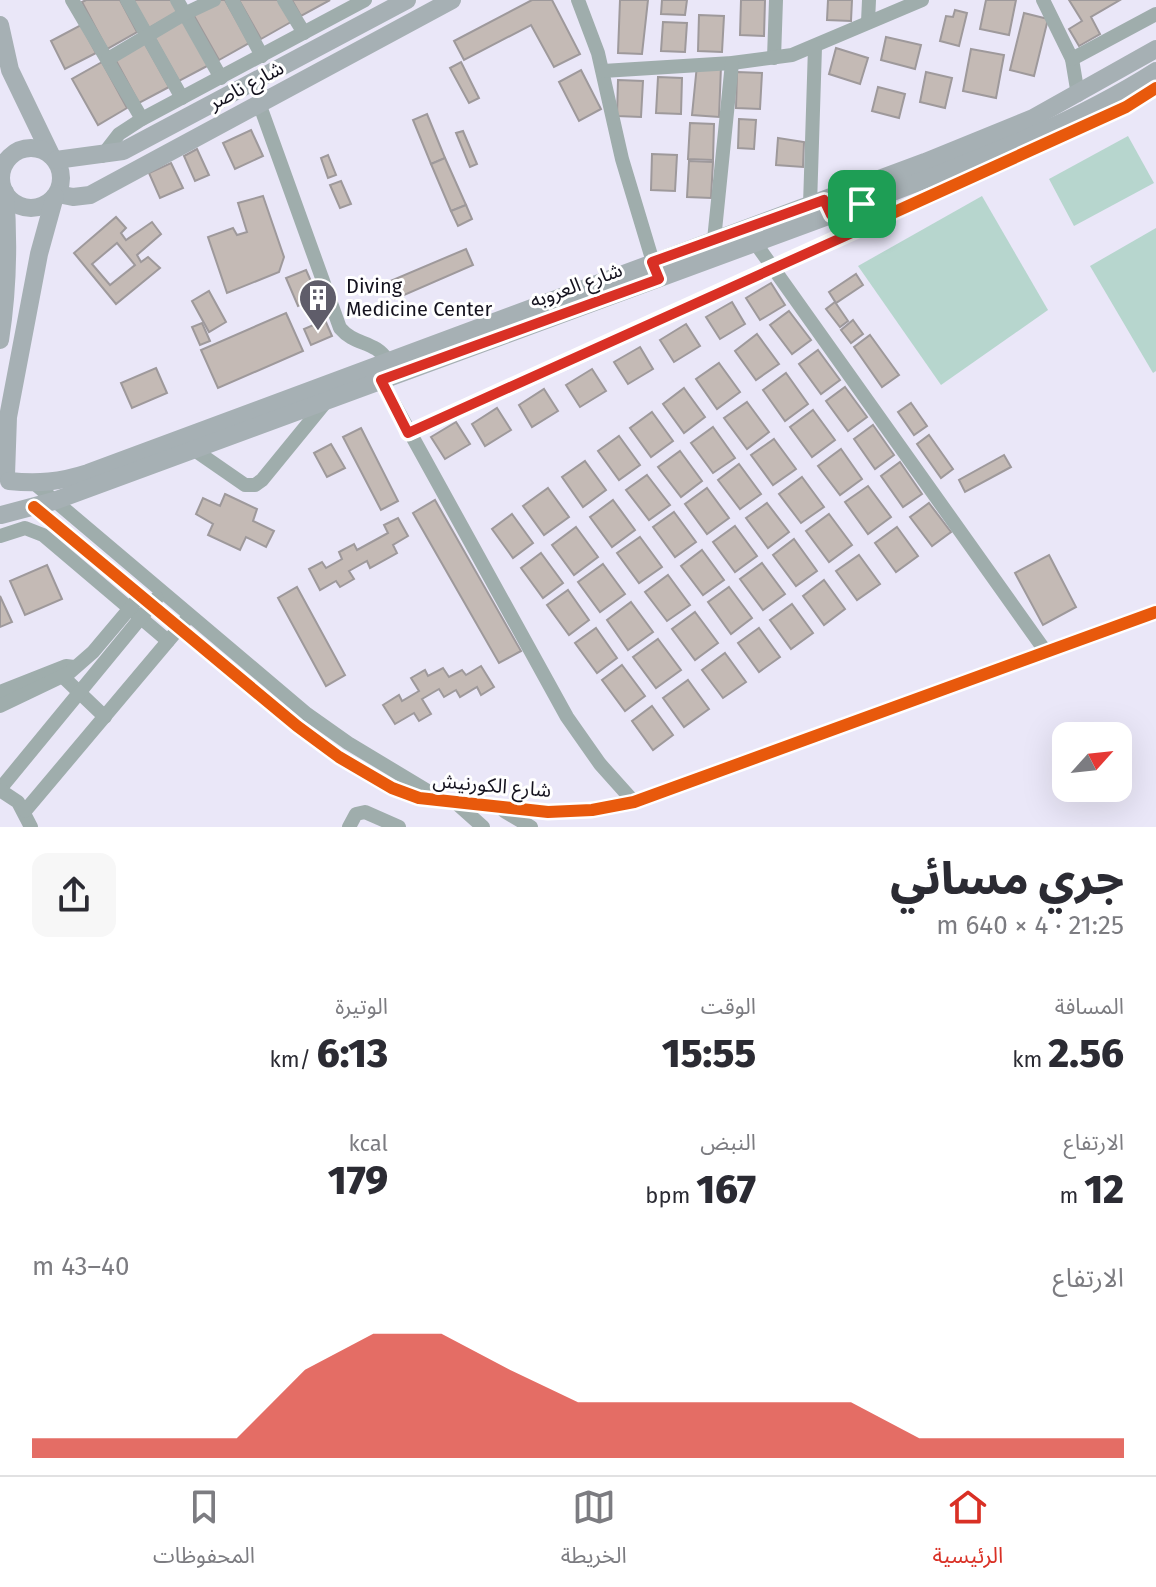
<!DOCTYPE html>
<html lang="ar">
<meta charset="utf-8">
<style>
:root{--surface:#fff;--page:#f7f7f7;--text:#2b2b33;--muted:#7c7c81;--line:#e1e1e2;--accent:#d93025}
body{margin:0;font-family:"Fira Sans","Noto Sans Arabic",sans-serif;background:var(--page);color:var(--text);direction:rtl;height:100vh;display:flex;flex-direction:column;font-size:30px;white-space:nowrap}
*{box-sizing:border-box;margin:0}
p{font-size:26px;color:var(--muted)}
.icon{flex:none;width:44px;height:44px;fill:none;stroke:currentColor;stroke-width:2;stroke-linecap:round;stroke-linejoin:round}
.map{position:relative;height:827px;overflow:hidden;direction:ltr}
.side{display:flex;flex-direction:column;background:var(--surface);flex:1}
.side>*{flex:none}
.needle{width:52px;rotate:63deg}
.controls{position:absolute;left:1052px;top:722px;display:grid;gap:16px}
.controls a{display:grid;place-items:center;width:80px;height:80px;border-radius:16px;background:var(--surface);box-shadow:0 8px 32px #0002;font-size:40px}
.pin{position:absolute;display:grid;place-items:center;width:68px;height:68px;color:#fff;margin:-34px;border-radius:16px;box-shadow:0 4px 12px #0006}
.round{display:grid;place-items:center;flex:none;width:84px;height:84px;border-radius:16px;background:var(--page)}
.head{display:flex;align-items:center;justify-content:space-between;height:136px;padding:0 32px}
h1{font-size:44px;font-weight:800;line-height:60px}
.stats{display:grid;grid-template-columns:repeat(3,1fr);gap:12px;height:136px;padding:8px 32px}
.stats div{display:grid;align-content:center}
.stats b{font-size:40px;font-weight:800}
.stats small{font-size:22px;font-weight:400}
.stats p{font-size:22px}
.chart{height:224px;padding:16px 32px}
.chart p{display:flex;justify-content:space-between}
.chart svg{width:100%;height:144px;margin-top:8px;fill:var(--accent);opacity:.7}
.tabs{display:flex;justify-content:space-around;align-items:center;height:112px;border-top:2px solid var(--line);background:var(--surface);font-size:22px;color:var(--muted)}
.tabs a{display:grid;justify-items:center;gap:4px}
.tabs .on{color:var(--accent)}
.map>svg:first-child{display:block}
</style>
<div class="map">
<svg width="1156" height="827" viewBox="0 0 1156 827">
<rect width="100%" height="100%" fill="#eae7f8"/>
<g fill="#b7d6ce">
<path d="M1128,136L1154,183L1074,226L1049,179Z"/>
<path d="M982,196L1048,310L941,385L858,266Z"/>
<path d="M1156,228V371L1153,373L1090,266Z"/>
</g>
<g fill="#c4bab5" stroke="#9e999b" stroke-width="2" fill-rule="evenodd">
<path d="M86,0H120L137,32L107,49L82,2Z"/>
<path d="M133,0H172L179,11L149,28Z"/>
<path d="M218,0H225L249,43L219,60L193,14Z"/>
<path d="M239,0H278L291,22L261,39Z"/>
<path d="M292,0H330L301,16Z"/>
<path d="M532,0H552L580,54L554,67L531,25L464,60L454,41Z"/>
<path d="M620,0H648L642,54L618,53Z"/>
<path d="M662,0H687L685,15L661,14Z"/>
<path d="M741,0H765L764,36L740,35Z"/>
<path d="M828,0H852L851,21L827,20Z"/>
<path d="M986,0H1016L1009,35L980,29Z"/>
<path d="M1069,0H1120L1091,17L1100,34L1079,46L1069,29L1082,21Z"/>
<path d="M955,10L967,13L959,46L940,41L946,16L953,17Z"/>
<path d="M1024,13L1048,19L1034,76L1010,70Z"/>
<path d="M699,15L724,16L722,52L698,51Z"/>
<path d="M183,19L209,65L179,81L153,35Z"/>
<path d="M663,22L687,23L685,52L661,51Z"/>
<path d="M81,25L96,53L65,69L51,41Z"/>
<path d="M886,37L921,45L915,69L881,60Z"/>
<path d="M143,40L169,87L139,103L114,57Z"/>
<path d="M836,48L868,58L860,84L829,74Z"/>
<path d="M971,49L1004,55L996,98L963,91Z"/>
<path d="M102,62L127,108L98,125L72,79Z"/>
<path d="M461,62L479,98L469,103L450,68Z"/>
<path d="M697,65L721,66L719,117L692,115Z"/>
<path d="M581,70L601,109L579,121L559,82Z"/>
<path d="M737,72L762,73L760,109L736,108Z"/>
<path d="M926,72L952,78L945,108L920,102Z"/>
<path d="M658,77L682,78L681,114L656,113Z"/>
<path d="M618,80L643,81L641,117L617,116Z"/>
<path d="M878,87L905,94L899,118L872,111Z"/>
<path d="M427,114L445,158L431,164L413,120Z"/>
<path d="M739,119L756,120L754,149L738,148Z"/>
<path d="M690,123L714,124L713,160L688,159Z"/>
<path d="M251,130L263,156L235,169L223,143Z"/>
<path d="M463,131L477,164L470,167L456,133Z"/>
<path d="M778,138L804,142L803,167L776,165Z"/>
<path d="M197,149L209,175L195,181L184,156Z"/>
<path d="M652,154L677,155L675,191L651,190Z"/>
<path d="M328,155L336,175L328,178L321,158Z"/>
<path d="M445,158L466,205L451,211L431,164Z"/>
<path d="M689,161L713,162L711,198L687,197Z"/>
<path d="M171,163L183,188L160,198L149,173Z"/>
<path d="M341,181L351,204L340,208L330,185Z"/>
<path d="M263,196L284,257L279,272L227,293L208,237L233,228L237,235L247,232L238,203Z"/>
<path d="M466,205L472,219L458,226L451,211Z"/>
<path d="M116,217L126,228L121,233L126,240L152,222L161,234L137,255L141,262L148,257L160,268L116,304L74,253ZM117,243L135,265L110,285L92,264Z"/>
<path d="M466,249L473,265L395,299L388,282Z"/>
<path d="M306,270L318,297L298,306L286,278Z"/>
<path d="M856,274L863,285L836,303L829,292Z"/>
<path d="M771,283L785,305L760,320L746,298Z"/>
<path d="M209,291L226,322L209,332L192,301Z"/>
<path d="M732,302L745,324L720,339L706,317Z"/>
<path d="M835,302L848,321L840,327L826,309Z"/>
<path d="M789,311L811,340L792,354L770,325Z"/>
<path d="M286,313L303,351L218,388L201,350Z"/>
<path d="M325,320L332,336L311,345L304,329Z"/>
<path d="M853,320L863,334L851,343L841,330Z"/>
<path d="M202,323L210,341L200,345L192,327Z"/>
<path d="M686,324L700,346L674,362L660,340Z"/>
<path d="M757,334L779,364L756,380L735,351Z"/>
<path d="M870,335L899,375L882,387L854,347Z"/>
<path d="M640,347L653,369L628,384L614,362Z"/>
<path d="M818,350L840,380L821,394L799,364Z"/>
<path d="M719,363L740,392L717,409L696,379Z"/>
<path d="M156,368L167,393L132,408L121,383Z"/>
<path d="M592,369L606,391L580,407L566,385Z"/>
<path d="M786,373L808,404L785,421L763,390Z"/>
<path d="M845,387L867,417L848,431L826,401Z"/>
<path d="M684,388L705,417L684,433L663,404Z"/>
<path d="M544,389L558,411L532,427L519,405Z"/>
<path d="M747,402L769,432L747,449L724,418Z"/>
<path d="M911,403L927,426L914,435L898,412Z"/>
<path d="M497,408L511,430L485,446L472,424Z"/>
<path d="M813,410L835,440L812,457L790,427Z"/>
<path d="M652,412L673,441L651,457L630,428Z"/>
<path d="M456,422L470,444L445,459L431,437Z"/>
<path d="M873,425L894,455L875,469L854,439Z"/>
<path d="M713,427L735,458L713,473L691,443Z"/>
<path d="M361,428L398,501L381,510L343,437Z"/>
<path d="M929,435L953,469L941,478L917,444Z"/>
<path d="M619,436L640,465L619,480L598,451Z"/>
<path d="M774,439L796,469L773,485L751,455Z"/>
<path d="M331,444L345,468L327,477L314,453Z"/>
<path d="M841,449L862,479L840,495L818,466Z"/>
<path d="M680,451L702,481L681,497L658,467Z"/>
<path d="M1004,455L1011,467L965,492L959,480Z"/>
<path d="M585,461L606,490L583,507L562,477Z"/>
<path d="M900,462L922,494L903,507L881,476Z"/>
<path d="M739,464L761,494L740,509L718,480Z"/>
<path d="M647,475L670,505L649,520L626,490Z"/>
<path d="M802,477L824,507L801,523L779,494Z"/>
<path d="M868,486L891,517L868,534L845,502Z"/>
<path d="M548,488L569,517L544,535L523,506Z"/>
<path d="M707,488L729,518L707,534L685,504Z"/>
<path d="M225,494L257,509L253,521L274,531L266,547L246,537L240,550L208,535L213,524L196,514L203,498L220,506Z"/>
<path d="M435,500L521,651L499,663L413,513Z"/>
<path d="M613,500L635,530L612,547L590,517Z"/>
<path d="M767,503L789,532L768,548L746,518Z"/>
<path d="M929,503L951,532L932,546L910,517Z"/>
<path d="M674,512L696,542L675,557L653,527Z"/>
<path d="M512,514L533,543L513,558L492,529Z"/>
<path d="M829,514L852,545L829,562L806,531Z"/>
<path d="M398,518L408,536L393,545L397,553L370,568L367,561L349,571L354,579L340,587L336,581L320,590L309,569L322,562L326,568L342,559L339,552L354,544L357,550L388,533L384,525Z"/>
<path d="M735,526L757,556L735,572L713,542Z"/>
<path d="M576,527L598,557L574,575L552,545Z"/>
<path d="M897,527L918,556L896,572L875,543Z"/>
<path d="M640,537L662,567L639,583L617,553Z"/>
<path d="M794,539L817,571L796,586L773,555Z"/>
<path d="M702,550L724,580L703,595L681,566Z"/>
<path d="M541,553L563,583L543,598L521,568Z"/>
<path d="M859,555L880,584L857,600L836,571Z"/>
<path d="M1049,555L1076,607L1043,625L1015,573Z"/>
<path d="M762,563L785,594L763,610L740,579Z"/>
<path d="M603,564L625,594L600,612L578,582Z"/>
<path d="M47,565L62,599L25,615L10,581Z"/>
<path d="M668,575L690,605L667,621L645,592Z"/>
<path d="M824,580L845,609L824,625L803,596Z"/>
<path d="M297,587L345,675L326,686L278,598Z"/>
<path d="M729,587L752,618L731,634L708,602Z"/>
<path d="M568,590L589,620L569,635L547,605Z"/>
<path d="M0,596L12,622L0,627Z"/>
<path d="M631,602L653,632L628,650L607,620Z"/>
<path d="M792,604L813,633L791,649L770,620Z"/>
<path d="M695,612L718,643L695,660L672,629Z"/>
<path d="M596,628L617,658L597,673L575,643Z"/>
<path d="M759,628L780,657L759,672L738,643Z"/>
<path d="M658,639L681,670L656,688L633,657Z"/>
<path d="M725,653L746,682L723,698L702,670Z"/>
<path d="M622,665L645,696L625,711L602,680Z"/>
<path d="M481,666L494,687L481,695L477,687L460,697L456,690L444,697L439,689L422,699L431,714L419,721L414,713L395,724L383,705L399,695L402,701L419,691L411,678L425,670L428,676L443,668L449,677L462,670L466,675Z"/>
<path d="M688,680L709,709L684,727L663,698Z"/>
<path d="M652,706L673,735L653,750L632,721Z"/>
</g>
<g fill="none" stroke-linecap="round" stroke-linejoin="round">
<g stroke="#9fadac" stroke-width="14">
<path d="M72,0L142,119"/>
<path d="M127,0L182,98"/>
<path d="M177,0L221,78"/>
<path d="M232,0L262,56"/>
<path d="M284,0L304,33"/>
<path d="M578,0L598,53L622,159L656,272"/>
<path d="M1043,0L1072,59L1078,95"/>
<path d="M868,22L869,0"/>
<path d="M774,58L776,0"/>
<path d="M108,59L184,14L214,0"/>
<path d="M1072,59L1156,14"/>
<path d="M603,71L732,63L792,55L922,0"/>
<path d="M259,103L340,328C355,346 375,340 388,361"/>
<path d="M102,156L119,134L142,119L365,0"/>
<path d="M810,205L815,47"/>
<path d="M714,240L732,63"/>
<path d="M756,244L1046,652"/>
<path d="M381,380L567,717L600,764L634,802"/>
<path d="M408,433L1126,107L1156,88"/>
<path d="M193,449L245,485H255L262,480L329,398"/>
<path d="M35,484L307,714L348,743L441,799"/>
<path d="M34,507L297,726L339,757L392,788L419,798L548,812L592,810L634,802L1156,612"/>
<path d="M0,536L25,528L43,535L168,641"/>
<path d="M59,673L105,717"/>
<path d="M0,692L66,666L74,667"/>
<path d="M0,706L69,673L93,652L136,601"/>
<path d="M0,789L157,598"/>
<path d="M0,790L18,802L31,827"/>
<path d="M454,801L483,827"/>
<path d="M25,811L185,621"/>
<path d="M504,811L531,827"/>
<path d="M349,827L356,814L365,812L399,827"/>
</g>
<g stroke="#a6b0b4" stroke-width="18">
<path d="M0,25L10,70L51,155"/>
<circle cx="31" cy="178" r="30"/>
<path d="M56,160L123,151L407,0"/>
<path d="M58,194L73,197L90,195L452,0"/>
<path d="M0,340C8,290 9,243 5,192"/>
<path d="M6,475L8,417L39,254L55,196"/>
<path d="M9,481C38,484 60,482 88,473L925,162L1033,118L1156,49"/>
<path d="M1,515L54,501L885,195C978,159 1071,125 1156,71"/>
</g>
<defs>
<g id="cycleway">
<path d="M408,433L1126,107L1156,88"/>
<path d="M34,507L297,726L339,757L392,788L419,798L548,812L592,810L634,802L1156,612"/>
</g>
</defs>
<use href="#cycleway" stroke="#fff" stroke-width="17"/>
<use href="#cycleway" stroke="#e8590c" stroke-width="12"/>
</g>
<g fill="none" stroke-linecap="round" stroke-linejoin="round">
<defs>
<path id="route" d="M824,200L831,215L862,204L872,224L408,433L381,380L659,279L652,262Z"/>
</defs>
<use href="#route" stroke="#fff" stroke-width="16"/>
<use href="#route" stroke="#d93025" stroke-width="10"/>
</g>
<defs>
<symbol id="building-pin" viewBox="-11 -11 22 30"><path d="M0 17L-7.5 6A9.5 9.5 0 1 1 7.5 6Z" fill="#5f5d6a" stroke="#fff"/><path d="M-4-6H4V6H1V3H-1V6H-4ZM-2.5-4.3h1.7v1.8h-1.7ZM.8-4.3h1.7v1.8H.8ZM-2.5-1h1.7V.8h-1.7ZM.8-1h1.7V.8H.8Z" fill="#fff"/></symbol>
</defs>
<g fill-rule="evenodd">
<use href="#building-pin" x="296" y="276" width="44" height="60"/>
</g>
<g text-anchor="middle" stroke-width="6" stroke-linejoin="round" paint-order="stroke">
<g font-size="20" fill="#14121e" stroke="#fff">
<text transform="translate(246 85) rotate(-28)" y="7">شارع ناصر</text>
<text transform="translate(576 285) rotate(-20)" y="7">شارع العروبه</text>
<text transform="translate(492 785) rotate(5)" y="7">شارع الكورنيش</text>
</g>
<g font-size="20" fill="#14121e" stroke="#fff" text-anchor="start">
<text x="346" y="293">Diving<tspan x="346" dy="23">Medicine Center</tspan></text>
</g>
</g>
</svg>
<div class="controls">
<a><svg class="needle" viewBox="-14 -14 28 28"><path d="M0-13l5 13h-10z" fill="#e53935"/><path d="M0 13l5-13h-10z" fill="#7c7c81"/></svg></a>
</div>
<div class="pin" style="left:862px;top:204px;background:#1e9e55"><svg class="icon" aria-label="arrive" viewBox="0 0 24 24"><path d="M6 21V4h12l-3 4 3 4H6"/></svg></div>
</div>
<section class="side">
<div class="head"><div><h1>جري مسائي</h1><p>21:25 · 4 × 640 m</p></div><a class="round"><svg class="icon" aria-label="share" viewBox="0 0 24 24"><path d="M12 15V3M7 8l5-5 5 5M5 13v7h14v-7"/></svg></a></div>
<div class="stats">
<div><p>المسافة</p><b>2.56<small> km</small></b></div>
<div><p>الوقت</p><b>15:55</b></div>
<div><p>الوتيرة</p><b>6:13<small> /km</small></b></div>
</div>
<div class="stats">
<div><p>الارتفاع</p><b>12<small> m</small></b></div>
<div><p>النبض</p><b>167<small> bpm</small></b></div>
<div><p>kcal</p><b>179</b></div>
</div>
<div class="chart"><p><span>الارتفاع</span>40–43 m</p>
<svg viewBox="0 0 160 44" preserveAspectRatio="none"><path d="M0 44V38L10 38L20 38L30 38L40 17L50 6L60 6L70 17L80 27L90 27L100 27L110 27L120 27L130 38L140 38L150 38L160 38V44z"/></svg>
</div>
</section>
<nav class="tabs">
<a class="on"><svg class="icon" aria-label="home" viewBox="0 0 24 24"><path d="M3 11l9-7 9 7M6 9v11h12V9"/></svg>الرئيسية</a>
<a><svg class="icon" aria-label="map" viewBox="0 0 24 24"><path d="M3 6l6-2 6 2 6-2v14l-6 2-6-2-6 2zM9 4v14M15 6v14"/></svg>الخريطة</a>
<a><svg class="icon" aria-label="saved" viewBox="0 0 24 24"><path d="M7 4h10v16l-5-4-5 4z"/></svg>المحفوظات</a>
</nav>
